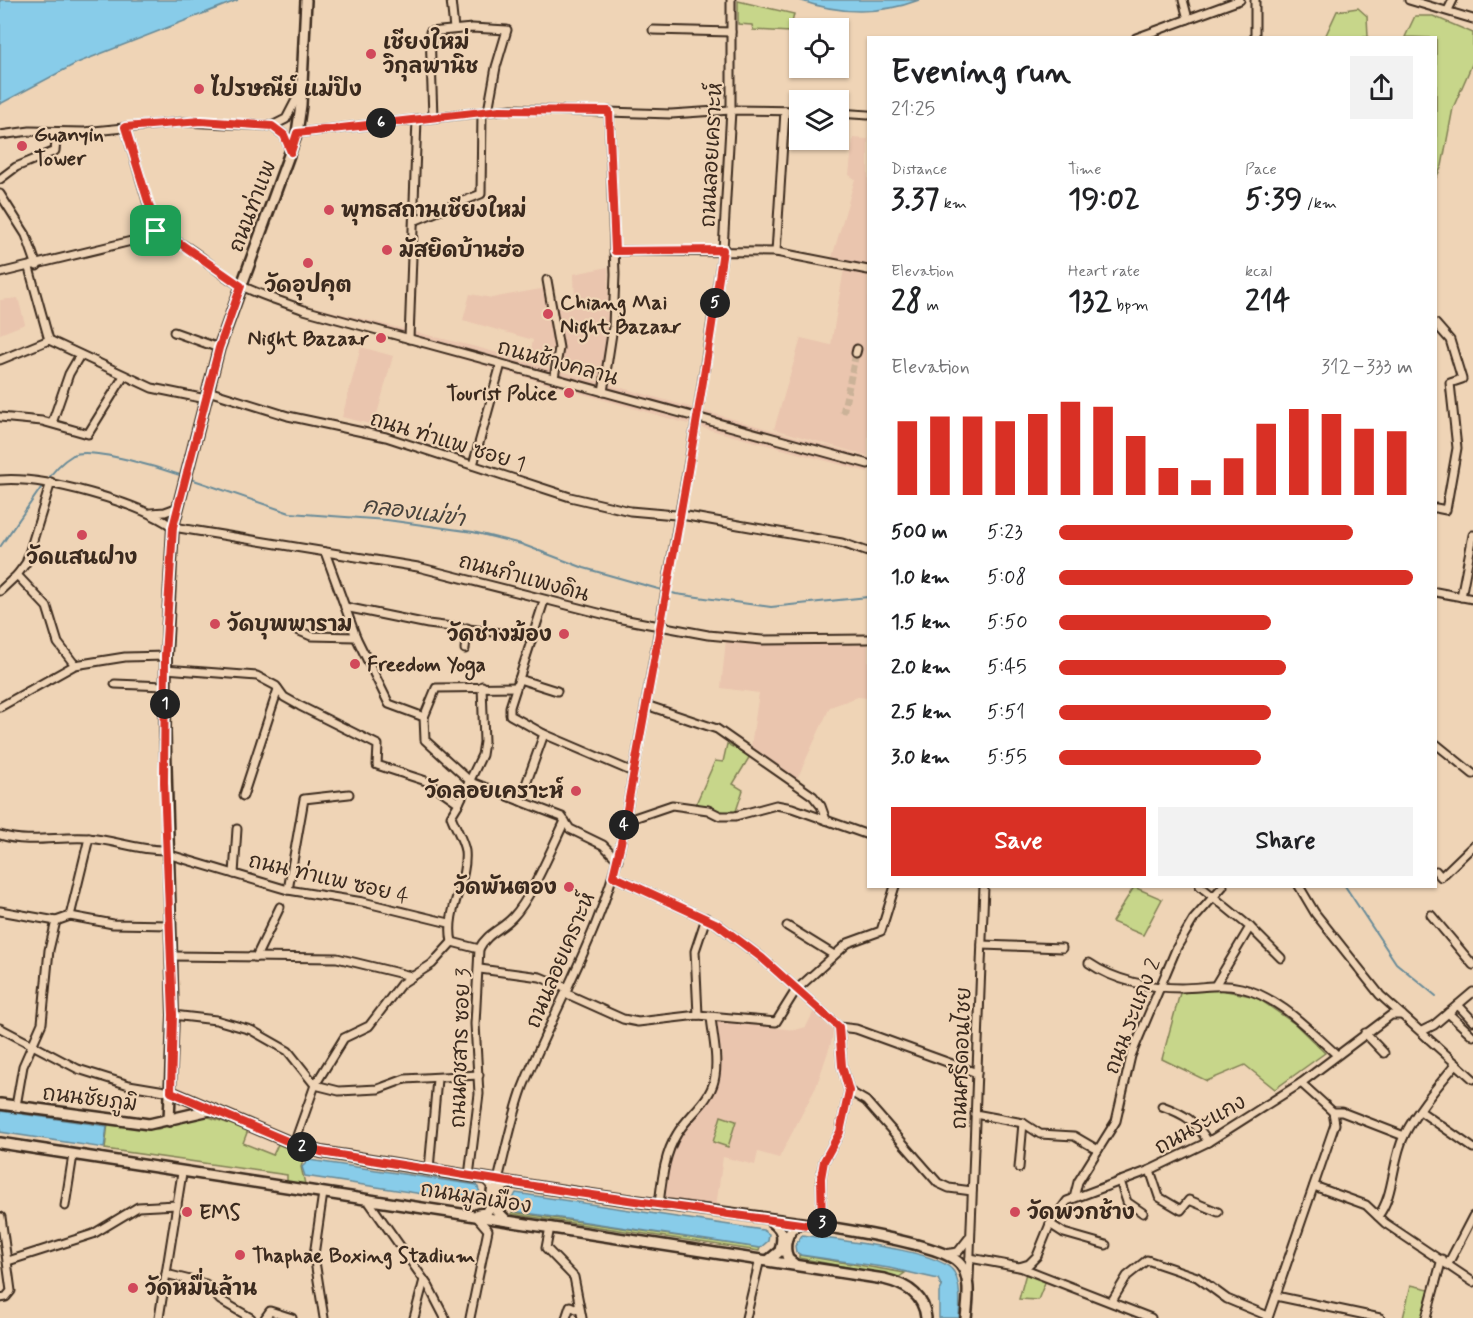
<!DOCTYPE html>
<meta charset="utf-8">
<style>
:root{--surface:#fff;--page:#f2f2f2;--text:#202124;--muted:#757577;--accent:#d93025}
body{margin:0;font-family:Mynerve,"Playpen Sans Thai",sans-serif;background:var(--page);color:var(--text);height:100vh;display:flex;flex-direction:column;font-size:22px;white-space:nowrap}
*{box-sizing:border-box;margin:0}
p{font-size:20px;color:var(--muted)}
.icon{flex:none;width:33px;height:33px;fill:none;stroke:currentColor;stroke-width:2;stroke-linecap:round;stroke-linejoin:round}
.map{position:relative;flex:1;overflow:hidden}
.drawer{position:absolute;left:867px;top:36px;width:570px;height:852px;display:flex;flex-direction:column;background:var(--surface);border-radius:0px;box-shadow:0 2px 4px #0004}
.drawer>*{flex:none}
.controls{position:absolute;left:789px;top:18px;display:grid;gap:12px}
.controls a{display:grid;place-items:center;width:60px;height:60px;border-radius:0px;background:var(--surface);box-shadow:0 2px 4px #0004;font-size:30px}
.pin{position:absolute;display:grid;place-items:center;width:51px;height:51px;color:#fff;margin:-26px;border-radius:12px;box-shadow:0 3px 9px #0006}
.km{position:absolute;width:30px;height:30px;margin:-15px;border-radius:50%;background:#222;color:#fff;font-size:16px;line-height:30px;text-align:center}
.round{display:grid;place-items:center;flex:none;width:63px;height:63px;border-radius:0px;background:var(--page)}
.summary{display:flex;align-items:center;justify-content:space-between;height:102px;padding:0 24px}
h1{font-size:33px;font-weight:700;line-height:45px}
.metrics{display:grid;grid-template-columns:repeat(3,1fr);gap:9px;height:102px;padding:6px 24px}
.metrics div{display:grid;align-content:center}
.metrics b{font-size:30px;font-weight:700}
.metrics small{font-size:16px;font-weight:400}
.metrics p{font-size:16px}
.chart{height:168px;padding:12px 24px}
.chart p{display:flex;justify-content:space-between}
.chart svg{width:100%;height:108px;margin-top:6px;stroke:var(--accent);stroke-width:6}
.primary-button{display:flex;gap:12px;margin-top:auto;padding:12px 24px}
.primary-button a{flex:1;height:69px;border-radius:0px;background:var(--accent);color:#fff;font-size:24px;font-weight:700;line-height:69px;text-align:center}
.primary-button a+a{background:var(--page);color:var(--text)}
ul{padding:0 24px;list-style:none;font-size:20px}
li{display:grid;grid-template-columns:96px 72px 1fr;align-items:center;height:45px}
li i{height:15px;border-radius:8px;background:var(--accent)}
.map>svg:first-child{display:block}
</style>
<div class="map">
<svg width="1473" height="1318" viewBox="0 0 1473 1318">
<rect width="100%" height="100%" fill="#efd4b6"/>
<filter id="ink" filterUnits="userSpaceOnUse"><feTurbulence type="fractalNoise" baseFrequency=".0167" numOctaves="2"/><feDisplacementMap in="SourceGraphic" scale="12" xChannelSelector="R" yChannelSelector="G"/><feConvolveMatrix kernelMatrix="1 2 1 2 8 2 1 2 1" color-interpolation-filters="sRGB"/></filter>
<g filter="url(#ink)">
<g fill="#eac5ae">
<path d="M853,138L868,139V456L774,429L801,338L831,345L845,263L831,261L855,179L849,175Z"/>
<path d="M608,267L609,328L600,378L529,359L533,340L463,320L470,294L492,298L546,288L550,307H575L574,274Z"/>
<path d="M18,298L25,324L0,334V300Z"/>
<path d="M310,306L480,348L868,457V472L692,425L307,315Z"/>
<path d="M361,347L393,356L374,425L342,417Z"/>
<path d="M726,640L868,645V698L858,697L830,707L797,779L751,746L759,693L721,688Z"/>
<path d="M814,1011L834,1031L831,1043L816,1087L779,1158L758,1152L755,1165L723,1157L716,1207L664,1199L665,1172L672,1149L683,1129L715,1090L722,1057L716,1021L795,1030L806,1027Z"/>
</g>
<g fill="#c7d68a" stroke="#818054" stroke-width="1.5">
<path d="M738,1L794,14L790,32L753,30L752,25L738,24Z"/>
<path d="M1358,8L1367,16L1368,37H1325L1337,11Z"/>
<path d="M1415,16H1433L1473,33V62L1453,108L1442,166L1436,178V38L1405,37Z"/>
<path d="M727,744L750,756L733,784L743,790L735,814L695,806L715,761L723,762Z"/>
<path d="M1134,887L1162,899L1143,935L1112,922Z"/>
<path d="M1216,989L1256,997L1295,1024L1325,1053L1275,1089L1245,1065L1207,1081L1162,1059L1180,993Z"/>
<path d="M197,1116H206L248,1130L243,1143L273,1155L279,1142L295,1151L310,1154L309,1159L303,1161L301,1167L305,1184L287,1182V1175L105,1149L108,1123L158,1129Z"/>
<path d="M721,1116L736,1121L728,1147L713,1142Z"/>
<path d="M512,1212L760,1248L759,1251L512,1214Z"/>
<path d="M799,1255L905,1273L899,1277L799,1258Z"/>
<path d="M1026,1273L1046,1280L1038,1300L1019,1299Z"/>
<path d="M1411,1285L1429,1289L1422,1318H1403Z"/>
</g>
<g fill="#88cce9" stroke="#698b98" stroke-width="1.5">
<path d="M0,0H238L77,63L0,104Z"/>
<path d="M799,0H919C879,15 838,14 799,0Z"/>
<path d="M0,1111L107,1126L104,1148L0,1132Z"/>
<path d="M309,1160L477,1185L481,1195L475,1202L305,1176L302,1167Z"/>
<path d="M516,1193L763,1230L769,1234L768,1241L760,1248L513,1211L509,1206Z"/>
<path d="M802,1235C831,1240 940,1249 954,1272C961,1285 960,1304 959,1318H939V1293L942,1287L938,1279L889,1268L801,1255L796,1252L795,1246Z"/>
</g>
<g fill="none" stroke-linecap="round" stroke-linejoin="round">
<g stroke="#698b98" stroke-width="2">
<path d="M188,478L290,513L387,520L473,532L521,544L584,568L676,594L771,607L868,597"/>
<path d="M47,481C53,471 63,461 73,455C90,446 163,469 183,476"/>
<path d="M0,547L43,485"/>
<path d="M1345,886L1396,963L1436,996"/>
</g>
<path stroke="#cbb298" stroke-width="7" stroke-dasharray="7 3.5" stroke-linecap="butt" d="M843,413L856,353"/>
<defs>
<g id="minor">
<path d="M451,0L454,29"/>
<path d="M1183,0L1188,19"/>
<path d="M1409,0L1473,19"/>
<path d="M1448,10L1453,0"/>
<path d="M653,30L731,32"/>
<path d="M1136,38L1240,0"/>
<path d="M1255,38V0"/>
<path d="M838,113L868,115"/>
<path d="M433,117L430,32L472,28L507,30L496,67L488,111"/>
<path d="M272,126L284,135L291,152"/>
<path d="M125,127L156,231L162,237"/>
<path d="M297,133L512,109L671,114L731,110L800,111"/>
<path d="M0,135L30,131L84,132L183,122L272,126L286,119L300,92"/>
<path d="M0,179L16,167L55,151L57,132"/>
<path d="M0,194L26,235L37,266"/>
<path d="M414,221L481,194L482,112"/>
<path d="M615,251L776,252L868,270"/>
<path d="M776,252L785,111"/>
<path d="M29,268L49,340"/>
<path d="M0,273L152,236C188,236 212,272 242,286C262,296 284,302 304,310L868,464"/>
<path d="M547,280L559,348L554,378"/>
<path d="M1436,324L1450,340L1462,379L1450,383L1457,448L1446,510L1436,508"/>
<path d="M174,332L219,348"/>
<path d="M409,339L417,119"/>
<path d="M856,353L857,349"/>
<path d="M0,360L49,340L152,388L206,399"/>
<path d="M208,391L288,416L386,437L570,497L630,511L687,516L842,543L868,552"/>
<path d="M603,392L613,327L615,274L609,111"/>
<path d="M0,417L42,421L88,434L124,376"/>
<path d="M52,423L69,374L80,355"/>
<path d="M473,465L501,364"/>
<path d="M0,480C44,476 137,502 173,527L418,567L622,619L708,635L762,640L868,639"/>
<path d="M151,513L165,512L176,508"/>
<path d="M325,552L356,637L389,704L424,717"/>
<path d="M17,575L47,607L58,643L75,665"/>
<path d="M0,591L17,575L26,563L51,482"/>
<path d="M1436,592L1473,599"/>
<path d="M1461,597L1473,535"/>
<path d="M544,601L510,707V715L544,734L633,772"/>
<path d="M345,607L428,624L533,637"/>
<path d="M297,630L311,636L356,637"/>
<path d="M465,649L467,628"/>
<path d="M165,669L257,676L276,686L284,697L300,706L378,745L377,765L429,782L459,803L451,816C455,827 463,839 465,851C468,882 445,910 452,942"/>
<path d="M519,679L557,691"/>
<path d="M115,684L165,686"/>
<path d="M516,687L436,688L424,717L425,740L471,782L562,817L570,829L603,845L618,860"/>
<path d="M646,705L717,729L813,796L821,806L826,820"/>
<path d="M0,707L75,665L125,657L166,656"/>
<path d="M1436,744L1473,774"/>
<path d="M243,796L278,689"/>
<path d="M520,801L544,734"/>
<path d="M459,803L482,755L484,742L482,686"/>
<path d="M625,821L672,805L708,810L720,816H735L776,805L792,808L868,835"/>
<path d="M0,835C29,844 58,836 88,838C115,840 139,851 166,850"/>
<path d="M167,854L288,890L363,902L449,923"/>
<path d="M1436,871L1441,877L1473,846"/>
<path d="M234,874L237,829"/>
<path d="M613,876L717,924L762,958L839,1027L856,1029L977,1073"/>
<path d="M1200,886L1250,927L1216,984"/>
<path d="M1299,886L1315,913L1380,995L1473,1079"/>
<path d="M288,890L304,799L349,794"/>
<path d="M0,911L56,921L70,916L113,924L170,925"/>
<path d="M1431,915L1473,965"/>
<path d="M70,916L89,838"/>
<path d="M787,926L834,955"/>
<path d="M1250,927L1281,958"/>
<path d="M452,942L479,949L475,1024L479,1094L469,1176"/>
<path d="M982,945L1062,948"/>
<path d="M479,949C487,933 501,930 513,917C532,897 552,847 565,821"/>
<path d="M171,956L337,958L411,976"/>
<path d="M256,957L280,907"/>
<path d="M1089,963C1115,981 1150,988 1181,988C1202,988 1220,983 1241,988C1279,997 1308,1029 1336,1054"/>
<path d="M480,969L540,977L567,988"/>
<path d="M565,993L623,1019L638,1022L698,1015L776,1022L796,990L848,943L881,931L895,886"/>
<path d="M1458,1005L1473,1021"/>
<path d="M1448,1013L1473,1036"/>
<path d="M173,1015L216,1020L251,1030L288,1051L315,1085L339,1091L378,1089L405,1079L479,1075"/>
<path d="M698,1015L695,951L706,918"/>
<path d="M0,1028L78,1069L129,1085L171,1092"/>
<path d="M1422,1031L1434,1025L1473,992"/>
<path d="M1365,1033L1384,1053"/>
<path d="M849,1091L866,1101L938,1183L949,1188L972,1191"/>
<path d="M16,1106L23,1066L42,1023L49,950L56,921"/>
<path d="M1162,1106C1184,1114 1196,1121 1208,1142"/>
<path d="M1420,1111L1473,1148"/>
<path d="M1333,1112H1342L1404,1136"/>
<path d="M975,1114L1023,1123L1040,1134L1074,1136L1098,1150"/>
<path d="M294,1144L315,1085L344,1038L369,1026L401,984L432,964L452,942"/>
<path d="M1019,1168L1023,1123"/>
<path d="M429,1169L437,1079"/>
<path d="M1150,1170L1159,1197L1181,1210L1189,1200L1218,1212"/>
<path d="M498,1180C506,1149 512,1117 523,1087C555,1006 603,929 621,843L697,417L723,250L731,110V0"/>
<path d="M1120,1181L1127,1202L1143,1213"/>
<path d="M1314,1186L1366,1205L1385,1223L1473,1282"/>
<path d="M323,1193L314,1255L324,1318"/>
<path d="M1074,1198L1078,1182L1116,1121L1131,1056L1177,947L1193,920L1223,886"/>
<path d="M367,1199L429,1287L445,1318"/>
<path d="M659,1204C662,1180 664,1155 677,1134C688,1115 709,1102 714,1081C719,1061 713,1038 711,1017"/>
<path d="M65,1206L73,1155"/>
<path d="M1378,1216C1394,1197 1392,1160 1404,1136C1417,1110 1437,1087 1456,1064"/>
<path d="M1050,1224L1064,1233L1106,1245"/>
<path d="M550,1227L546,1248L574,1277L582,1318"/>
<path d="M822,1227L821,1178L824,1161L840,1132L849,1091L842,1066L839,1027"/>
<path d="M944,1254L958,1252L969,1238"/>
<path d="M970,1258L1019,1267L1029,1264L1037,1256L1050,1224L1067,1201L1150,1170L1208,1142L1301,1083L1391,1015H1402"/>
<path d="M8,1261L93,1234L138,1207L177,1205"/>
<path d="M1448,1264L1473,1216"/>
<path d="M1020,1267L1151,1318"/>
<path d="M166,1274L206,1284L220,1300L251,1318"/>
<path d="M969,1279L984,886"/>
<path d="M1276,1296L1380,1318"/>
<path d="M0,1298L6,1297L11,1291L1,1217"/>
<path d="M1112,1301L1127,1276L1147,1260L1197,1277L1227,1299L1268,1316"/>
<path d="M159,1318L182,1173"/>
<path d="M265,1318L270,1311L292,1318"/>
<path d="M414,1318L424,1280"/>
<path d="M470,1318L488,1230L476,1216"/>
<path d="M566,1318L570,1306L579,1310"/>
<path d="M746,1318L760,1259"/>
<path d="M1268,1318L1335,1124L1333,1112L1301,1083"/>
<path d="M1426,1318L1442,1259"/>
</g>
<g id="major">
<path d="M171,1092L294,1144L321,1152C429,1169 536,1188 643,1202C697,1210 928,1233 958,1262C972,1274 968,1301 966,1318"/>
<path d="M0,1104L149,1124L210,1110"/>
<path d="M169,1121L173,1015L165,732L166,656L173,527L219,348L297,133L301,105L306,0"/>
<path d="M0,1143L884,1279C905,1284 924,1294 926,1318"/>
<path d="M478,1214L486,1213L490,1206L493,1186L487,1179"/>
<path d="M505,1219L496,1210C498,1196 497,1185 512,1183"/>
<path d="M769,1260L780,1251C783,1237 784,1231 772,1222"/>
<path d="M794,1264L788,1259C783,1246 786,1231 799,1224"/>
</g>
</defs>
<use href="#minor" stroke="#3b2a1e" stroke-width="11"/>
<use href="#major" stroke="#3b2a1e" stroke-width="14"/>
<use href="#minor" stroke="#efd4b6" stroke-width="7"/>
<use href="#major" stroke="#efd4b6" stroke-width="9"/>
</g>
</g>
<g fill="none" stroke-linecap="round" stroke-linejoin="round" filter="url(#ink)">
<defs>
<path id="route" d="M500,110L609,111L615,251L723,250C695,449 656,646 621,843L613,876L717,924L762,958L839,1027L842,1066L849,1091L840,1132L824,1161L821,1178L822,1227L571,1192L321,1152L294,1144L171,1092L173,1015L164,782L165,656L173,527L219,348L241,286L181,244L158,234L125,127L201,121L272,126L284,135L291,152L297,133Z"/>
</defs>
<use href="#route" stroke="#fff" stroke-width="12"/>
<use href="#route" stroke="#d93025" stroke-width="8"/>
</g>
<g fill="#d1495b" stroke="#efd4b6" stroke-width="2">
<circle cx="371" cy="54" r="6"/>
<circle cx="199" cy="89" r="6"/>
<circle cx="22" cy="146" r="6"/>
<circle cx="329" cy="210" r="6"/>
<circle cx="387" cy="250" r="6"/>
<circle cx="308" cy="263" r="6"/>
<circle cx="548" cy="314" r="6"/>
<circle cx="381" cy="338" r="6"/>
<circle cx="569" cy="393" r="6"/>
<circle cx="82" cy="535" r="6"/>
<circle cx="215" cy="624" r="6"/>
<circle cx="564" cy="634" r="6"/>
<circle cx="355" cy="664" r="6"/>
<circle cx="576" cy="791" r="6"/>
<circle cx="569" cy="887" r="6"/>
<circle cx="187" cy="1212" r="6"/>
<circle cx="1015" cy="1212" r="6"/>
<circle cx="240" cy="1255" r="6"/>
<circle cx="133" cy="1288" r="6"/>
</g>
<g text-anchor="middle" stroke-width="4.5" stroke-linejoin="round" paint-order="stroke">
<g font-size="21" font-weight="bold" fill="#3b2a1e" stroke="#efd4b6" text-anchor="start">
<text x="383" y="49">เชียงใหม่<tspan x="383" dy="24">วิกุลพานิช</tspan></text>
<text x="211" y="96">ไปรษณีย์ แม่ปิง</text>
<text x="34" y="141">Guanyin<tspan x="34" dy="24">Tower</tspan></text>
<text x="341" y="217">พุทธสถานเชียงใหม่</text>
<text x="399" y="257">มัสยิดบ้านฮ่อ</text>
<text x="308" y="292" text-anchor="middle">วัดอุปคุต</text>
<text x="560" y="309">Chiang Mai<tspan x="560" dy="24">Night Bazaar</tspan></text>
<text x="369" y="345" text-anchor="end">Night Bazaar</text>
<text x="557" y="400" text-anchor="end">Tourist Police</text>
<text x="82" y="564" text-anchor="middle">วัดแสนฝาง</text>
<text x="227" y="631">วัดบุพพาราม</text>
<text x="552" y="641" text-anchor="end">วัดช่างฆ้อง</text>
<text x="367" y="671">Freedom Yoga</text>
<text x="564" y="798" text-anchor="end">วัดลอยเคราะห์</text>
<text x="557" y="894" text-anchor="end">วัดพันตอง</text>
<text x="199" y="1219">EMS</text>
<text x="1027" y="1219">วัดพวกช้าง</text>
<text x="252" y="1262">Thaphae Boxing Stadium</text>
<text x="145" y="1295">วัดหมื่นล้าน</text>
</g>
<g font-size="21" fill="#3b2a1e" stroke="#efd4b6">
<text transform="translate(711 155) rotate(-87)" y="7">ถนนลอยเคราะห์</text>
<text transform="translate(252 206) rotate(-69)" y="7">ถนนท่าแพ</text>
<text transform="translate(558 362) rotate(15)" y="7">ถนนช้างคลาน</text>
<text transform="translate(448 441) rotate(17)" y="7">ถนน ท่าแพ ซอย 1</text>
<text transform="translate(524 577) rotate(15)" y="7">ถนนกำแพงดิน</text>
<text transform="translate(329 878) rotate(13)" y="7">ถนน ท่าแพ ซอย 4</text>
<text transform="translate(560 960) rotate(-67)" y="7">ถนนลอยเคราะห์</text>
<text transform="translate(1132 1016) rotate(-69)" y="7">ถนน ระแกง 2</text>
<text transform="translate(460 1048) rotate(-88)" y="7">ถนนคชสาร ซอย 3</text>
<text transform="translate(961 1058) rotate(-88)" y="7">ถนนศรีดอนไชย</text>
<text transform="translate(90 1098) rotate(7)" y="7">ถนนชัยภูมิ</text>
<text transform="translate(1200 1124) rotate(-29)" y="7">ถนนระแกง</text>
<text transform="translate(476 1197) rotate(9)" y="7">ถนนมูลเมือง</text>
</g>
<g font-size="22" font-style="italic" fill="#47423c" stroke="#efd4b6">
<text transform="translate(414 511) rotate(8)" y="8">คลองแม่ข่า</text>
</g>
</g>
</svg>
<div class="controls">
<a><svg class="icon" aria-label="locate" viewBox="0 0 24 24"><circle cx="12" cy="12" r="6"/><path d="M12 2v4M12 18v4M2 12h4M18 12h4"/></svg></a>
<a><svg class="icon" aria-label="layers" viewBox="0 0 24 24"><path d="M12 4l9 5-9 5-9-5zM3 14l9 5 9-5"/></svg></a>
</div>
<div class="pin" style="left:156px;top:231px;background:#1e9e55"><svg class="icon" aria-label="arrive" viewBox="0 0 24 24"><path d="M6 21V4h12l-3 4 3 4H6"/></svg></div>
<b class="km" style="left:165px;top:704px">1</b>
<b class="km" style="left:302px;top:1147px">2</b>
<b class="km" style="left:822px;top:1223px">3</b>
<b class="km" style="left:624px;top:825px">4</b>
<b class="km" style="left:715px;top:303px">5</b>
<b class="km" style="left:381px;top:123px">6</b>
<section class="drawer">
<div class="summary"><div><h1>Evening run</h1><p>21:25</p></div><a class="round"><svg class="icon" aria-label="share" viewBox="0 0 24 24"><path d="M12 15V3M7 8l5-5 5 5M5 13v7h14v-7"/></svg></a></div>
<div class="metrics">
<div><p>Distance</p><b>3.37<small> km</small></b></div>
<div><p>Time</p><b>19:02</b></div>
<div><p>Pace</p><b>5:39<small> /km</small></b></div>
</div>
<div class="metrics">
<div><p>Elevation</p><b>28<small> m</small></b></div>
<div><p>Heart rate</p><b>132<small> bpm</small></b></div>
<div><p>kcal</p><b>214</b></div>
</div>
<div class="chart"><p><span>Elevation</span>312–333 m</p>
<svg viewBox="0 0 160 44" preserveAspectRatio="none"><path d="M5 44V14M15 44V12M25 44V12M35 44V14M45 44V11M55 44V6M65 44V8M75 44V20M85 44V33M95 44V38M105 44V29M115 44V15M125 44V9M135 44V11M145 44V17M155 44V18"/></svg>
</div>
<ul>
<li><b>500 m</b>5:23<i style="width:83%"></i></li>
<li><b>1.0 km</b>5:08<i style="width:100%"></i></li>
<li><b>1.5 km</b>5:50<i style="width:60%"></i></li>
<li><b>2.0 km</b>5:45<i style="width:64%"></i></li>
<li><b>2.5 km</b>5:51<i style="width:60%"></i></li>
<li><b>3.0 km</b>5:55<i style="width:57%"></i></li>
</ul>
<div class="primary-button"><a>Save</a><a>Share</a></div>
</section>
</div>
